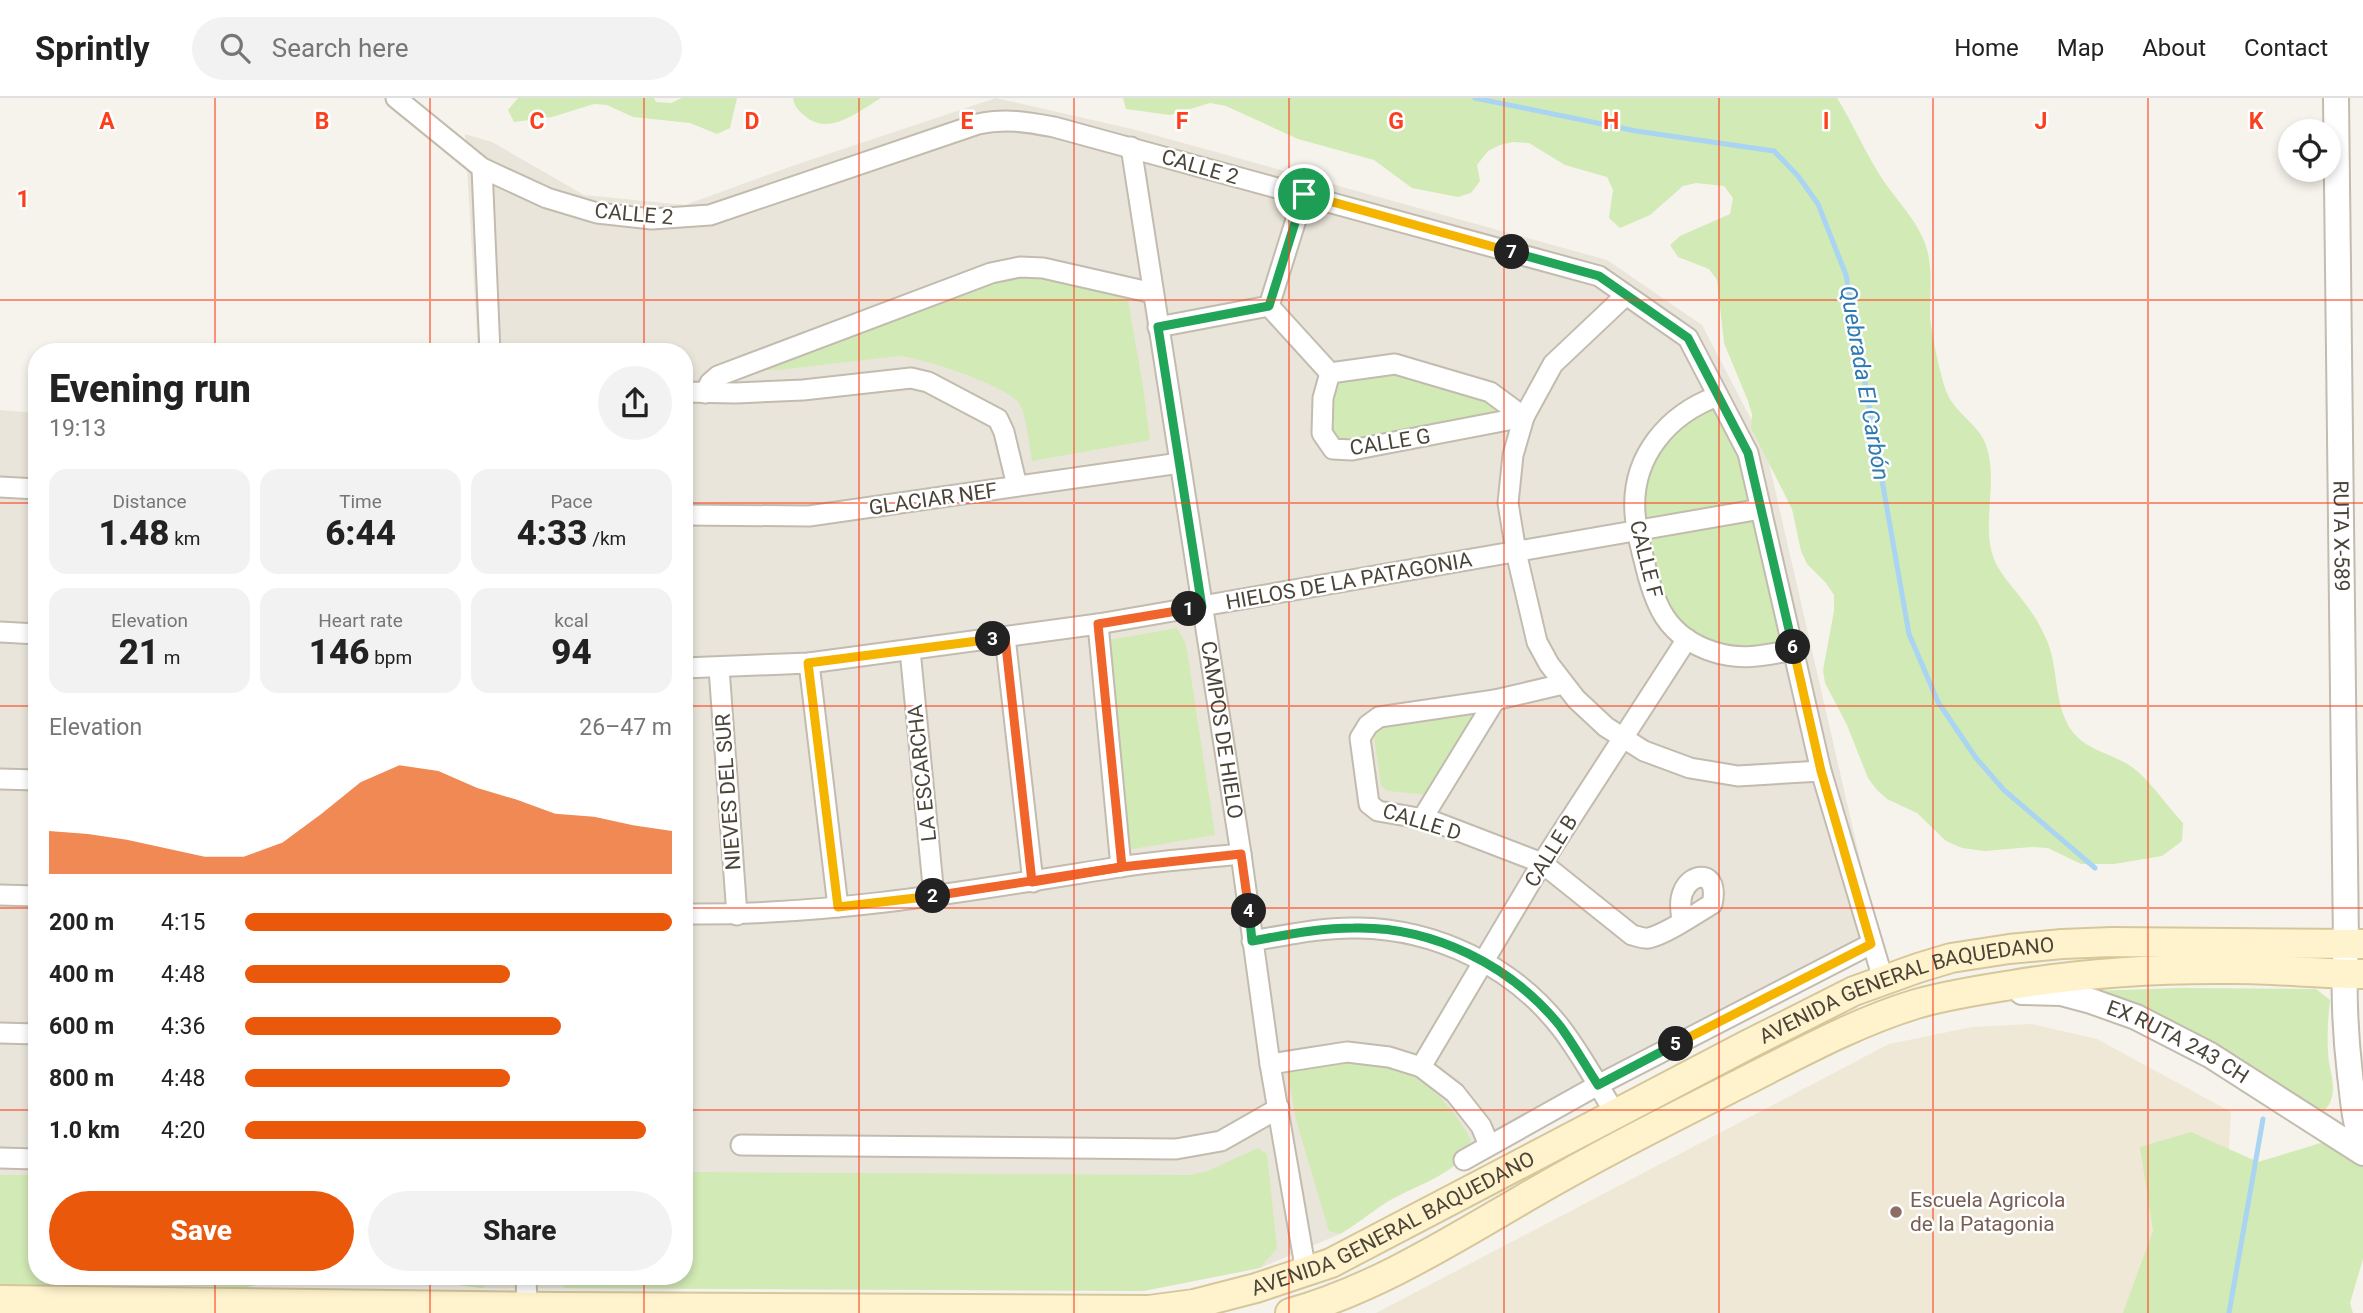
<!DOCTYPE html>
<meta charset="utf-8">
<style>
:root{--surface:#fff;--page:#f2f2f2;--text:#222;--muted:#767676;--line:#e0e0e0;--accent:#ea580c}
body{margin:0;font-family:Roboto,sans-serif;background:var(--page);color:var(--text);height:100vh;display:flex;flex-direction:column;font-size:26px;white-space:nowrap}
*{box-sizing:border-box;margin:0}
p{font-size:23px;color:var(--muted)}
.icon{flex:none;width:38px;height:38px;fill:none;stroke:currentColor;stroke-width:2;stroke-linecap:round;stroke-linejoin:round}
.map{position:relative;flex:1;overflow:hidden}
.drawer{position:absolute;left:28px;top:245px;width:665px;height:942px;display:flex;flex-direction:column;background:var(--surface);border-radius:28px;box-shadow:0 4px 10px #0003}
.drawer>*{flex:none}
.fabs{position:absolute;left:2278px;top:21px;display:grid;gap:14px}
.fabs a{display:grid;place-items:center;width:63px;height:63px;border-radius:50%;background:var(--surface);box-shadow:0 4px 10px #0003;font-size:35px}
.pin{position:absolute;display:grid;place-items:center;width:60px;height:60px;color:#fff;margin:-30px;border:4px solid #fff;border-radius:50%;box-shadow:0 2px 7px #0007}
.km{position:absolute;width:35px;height:35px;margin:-18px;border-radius:50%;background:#222;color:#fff;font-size:19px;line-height:35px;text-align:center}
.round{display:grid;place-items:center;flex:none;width:74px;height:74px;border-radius:37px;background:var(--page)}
.headline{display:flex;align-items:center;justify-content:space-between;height:119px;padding:0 21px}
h1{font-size:38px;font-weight:800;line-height:52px}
.metrics{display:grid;grid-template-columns:repeat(3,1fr);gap:10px;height:119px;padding:7px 21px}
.metrics div{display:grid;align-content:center;border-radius:18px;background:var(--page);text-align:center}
.metrics b{font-size:35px;font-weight:800}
.metrics small{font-size:19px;font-weight:400}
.metrics p{font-size:19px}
.chart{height:196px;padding:14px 21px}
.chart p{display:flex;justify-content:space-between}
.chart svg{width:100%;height:126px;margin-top:7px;fill:var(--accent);opacity:.7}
.primary-button{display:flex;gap:14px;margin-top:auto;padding:14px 21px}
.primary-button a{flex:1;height:80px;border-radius:42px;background:var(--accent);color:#fff;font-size:28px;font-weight:800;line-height:80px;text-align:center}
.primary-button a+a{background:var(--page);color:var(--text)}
ul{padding:0 21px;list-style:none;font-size:23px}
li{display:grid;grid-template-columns:112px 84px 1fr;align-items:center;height:52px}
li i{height:18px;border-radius:9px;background:var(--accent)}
header{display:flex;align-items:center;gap:42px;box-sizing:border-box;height:98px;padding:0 35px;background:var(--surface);border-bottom:2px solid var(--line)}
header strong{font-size:33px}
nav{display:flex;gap:38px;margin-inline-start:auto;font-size:24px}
.search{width:490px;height:63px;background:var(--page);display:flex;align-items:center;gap:18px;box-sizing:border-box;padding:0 24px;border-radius:38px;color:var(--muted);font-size:26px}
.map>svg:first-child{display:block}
</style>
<header>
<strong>Sprintly</strong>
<div class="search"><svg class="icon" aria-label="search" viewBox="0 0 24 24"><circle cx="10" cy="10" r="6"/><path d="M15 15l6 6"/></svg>Search here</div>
<nav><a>Home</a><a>Map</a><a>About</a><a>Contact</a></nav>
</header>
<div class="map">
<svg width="2363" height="1215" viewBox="0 0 2363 1215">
<rect width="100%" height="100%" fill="#f6f3ec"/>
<path fill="#eae5da" d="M996,0L1136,32L1607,162L1702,227L1765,348L1876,831L1794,884L1467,1053L1452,1070L1387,1104L1340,1136L1260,1170L1143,1193L482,1190L403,1180L285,1181L247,1189L110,1186L0,1188V312L37,315V1178H684V254H478L465,36L492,44L584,97L685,107L795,67Z"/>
<path fill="#efe8d6" d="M2032,926L2097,941L2231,1014L2220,1215H1376L1889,946L1972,929Z"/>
<g fill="#d2eab5">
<path d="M518,0H654L656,4L671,5L682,0H737L730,30L717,36L690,25L633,19L607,7L594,6L552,19L514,24L508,12Z"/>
<path d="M793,0H881C859,13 829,39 805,18C799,13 794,8 793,0Z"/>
<path d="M1123,0H1837C1852,24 1863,50 1878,74C1895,103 1923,125 1929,160C1932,179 1930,199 1930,218C1931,234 1941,281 1947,295C1956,317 1981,327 1987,350C1997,383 1984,418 1991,451C1995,472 2012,487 2024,504C2034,516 2042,531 2048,545C2058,572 2054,601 2068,627C2084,655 2115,654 2137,673C2154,688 2167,708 2183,725L2182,743L2162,758L2114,766H2081L2048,750L2031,749L1985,753L1962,750L1946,743L1917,715L1887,701L1877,692L1868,680L1847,627L1825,585L1823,572L1834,513V497L1826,485L1807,466L1801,453L1792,411L1751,330L1752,316L1748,303L1724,245L1717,182L1709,171L1678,159L1670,147L1680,138L1730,116L1733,100L1724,88L1696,85L1683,88L1650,117L1620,130L1609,120L1613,92L1607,79L1565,67L1529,45L1513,44L1500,47L1488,53L1477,67L1480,83L1471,95L1458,99L1412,90L1374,62L1298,41L1226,8L1210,5L1170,17L1126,11Z"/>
<path d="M1030,171L1127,196L1143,289L1150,342L1032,363C1030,350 1026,315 1019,305C1005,287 923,260 899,258L778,272H753L759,264Z"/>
<path d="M1395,272L1488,298L1515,317L1338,347L1326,333L1334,279Z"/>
<path d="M1715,305L1743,355L1755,407L1641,428L1640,387L1671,331Z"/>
<path d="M1759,416L1789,550L1757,554L1716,548L1693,539L1654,493L1643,436Z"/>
<path d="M1177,530L1186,546L1215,737L1127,752L1109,542Z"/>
<path d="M1482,610L1430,697L1388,693L1381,688L1373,631L1375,624Z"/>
<path d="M2178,890L2316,891L2330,902C2328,919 2327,936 2328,953C2328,974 2341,993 2325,1012L2315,1011L2208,942L2131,904L2090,893Z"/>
<path d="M1311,962C1331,962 1352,961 1371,963C1414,968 1452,1005 1471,1042C1459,1079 1415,1086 1385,1105C1370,1115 1356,1127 1340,1136L1329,1133L1297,1025L1286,970Z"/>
<path d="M2191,1034L2258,1064L2324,1044L2363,1069V1161L2350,1205L2353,1215H2123L2153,1133L2140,1049Z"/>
<path d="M1258,1050L1267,1056L1277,1150L1260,1170L1143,1193L565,1190L550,1178H684V1074L1190,1077L1208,1073Z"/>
<path d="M0,1077H37V1178H496L482,1190L403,1180L285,1181L247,1189L110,1186L0,1188Z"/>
</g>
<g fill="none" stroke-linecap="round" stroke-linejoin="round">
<g stroke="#a9d4f2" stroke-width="5">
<path d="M1475,0L1636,33L1774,53L1798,78L1818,106L1846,177L1909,536L1938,604L1976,660L2004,692L2095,770"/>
<path d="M2229,1215L2263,1021"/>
</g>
<defs>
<g id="minor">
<path d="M396,0L482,70L547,100L597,115L652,121L710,117L978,26C1005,20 1028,24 1054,29L1599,178L1688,240L1748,355L1821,673L1883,881"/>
<path id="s1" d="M1131,49L1241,756L1270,966L1306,1174"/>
<path d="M482,70L490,254"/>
<path d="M1626,197L1553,266L1524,319L1513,357L1508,405L1516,454L1537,544L1549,566L1576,601L1606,629L1644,653L1690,670L1738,678L1821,673"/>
<path d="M1269,208L1330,275"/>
<path d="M1158,229L1269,208L1304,96"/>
<path d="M1395,266L1490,294L1524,319L1352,352L1333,351L1322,335L1323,300L1330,275Z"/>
<path d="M684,294L736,295L803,292L911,280L928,284L998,321L1004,334L1017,388"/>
<path d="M705,295L710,285L718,278L991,175L1020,169L1043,170L1153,195"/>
<path d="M1718,298C1668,316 1631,359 1635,415C1636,431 1640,447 1644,462C1654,506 1666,539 1714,554C1741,563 1767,557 1793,552"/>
<path d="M0,389L37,391"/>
<path d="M684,417L809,418L1180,365"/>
<path d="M1098,526L1121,769"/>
<path d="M0,534L37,536"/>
<path d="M1005,539L1033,784"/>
<path d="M910,552L934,798"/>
<path d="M809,565L838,809"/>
<path d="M684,570L809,565L1098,526L1761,411"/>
<path d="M719,570L737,817"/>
<path d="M1563,586L1495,602L1379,619L1368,627L1360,640L1369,706L1378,713L1430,722L1542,765L1632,837C1637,838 1644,841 1649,840C1668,835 1695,816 1712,806C1720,772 1691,773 1683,794C1679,803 1681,813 1682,823"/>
<path d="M0,681L37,682"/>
<path d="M1422,721L1495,602"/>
<path d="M0,797L37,798"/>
<path d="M684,816C830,818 975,792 1119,769C1159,763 1200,760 1241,756"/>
<path d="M1252,843C1287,837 1322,829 1358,830C1436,831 1513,868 1561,930C1581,956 1597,986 1615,1015"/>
<path d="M0,935L37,936"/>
<path d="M1270,966L1347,954L1389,959L1421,969L1455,995L1481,1028L1489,1047"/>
<path d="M1421,969L1542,765L1687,541"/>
<path d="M741,1047L1176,1051L1221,1043L1279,1010"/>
<path d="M0,1060L37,1061"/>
<path d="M1464,1062L1598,987L1871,846"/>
<path d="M526,1178L527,1209"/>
</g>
<g id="tertiary">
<path id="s2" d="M2336,0L2346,846C2343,890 2345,933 2350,977C2353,1000 2354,1025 2363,1046"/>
<path id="s3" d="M2022,894L2061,895L2091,903L2136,919L2210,957L2363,1055"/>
</g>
<g id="secondary">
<path id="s4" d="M0,1202L557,1209L1149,1212L1194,1206L1256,1190L1331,1165L1747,947L1854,893L1918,870L1951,860L2009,851L2062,846L2112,844L2363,846"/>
<path d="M1290,1215C1373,1192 1449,1144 1523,1101C1596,1058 1672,1020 1747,982C1802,954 1857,924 1916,906C1947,897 1980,892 2012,887C2089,874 2158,870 2236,871C2278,871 2321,876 2363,876"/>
</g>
</defs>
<use href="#minor" stroke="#c2bbae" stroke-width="23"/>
<use href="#tertiary" stroke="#c2bbae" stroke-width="28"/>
<use href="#secondary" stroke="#d6c79b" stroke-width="32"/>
<use href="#minor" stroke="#fff" stroke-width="19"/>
<use href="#tertiary" stroke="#fff" stroke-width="24"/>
<use href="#secondary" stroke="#fff3cd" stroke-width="28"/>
</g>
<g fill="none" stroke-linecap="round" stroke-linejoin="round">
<defs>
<path id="split-1" d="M1189,511L1202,509L1158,229L1269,208L1304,96"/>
<path id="split-2" d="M933,798L1122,769L1098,526L1189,511"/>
<path id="split-3" d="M933,798L838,809L808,565L993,541"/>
<path id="split-4" d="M993,541L1005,539L1032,784L1122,769L1241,756L1249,813"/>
<path id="split-5" d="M1249,813L1252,843C1286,837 1319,830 1354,830C1432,828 1511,867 1560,928C1574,947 1585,967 1598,987L1676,946"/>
<path id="split-6" d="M1676,946L1871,846L1821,673L1793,549"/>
<path id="split-7" d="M1512,154L1599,178L1688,240L1748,355L1793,549"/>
<path id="split-8" d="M1304,96L1512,154"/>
</defs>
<use href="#split-1" stroke="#fff" stroke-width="14"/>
<use href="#split-2" stroke="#fff" stroke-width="14"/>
<use href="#split-3" stroke="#fff" stroke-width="14"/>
<use href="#split-4" stroke="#fff" stroke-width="14"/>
<use href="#split-5" stroke="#fff" stroke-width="14"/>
<use href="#split-6" stroke="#fff" stroke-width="14"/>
<use href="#split-7" stroke="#fff" stroke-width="14"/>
<use href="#split-8" stroke="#fff" stroke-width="14"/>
<use href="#split-1" stroke="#22a559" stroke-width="9"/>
<use href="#split-2" stroke="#f0652b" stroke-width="9"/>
<use href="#split-3" stroke="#f5b400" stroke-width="9"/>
<use href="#split-4" stroke="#f0652b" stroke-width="9"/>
<use href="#split-5" stroke="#22a559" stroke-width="9"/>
<use href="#split-6" stroke="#f5b400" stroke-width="9"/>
<use href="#split-7" stroke="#22a559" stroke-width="9"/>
<use href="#split-8" stroke="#f5b400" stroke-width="9"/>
</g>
<path fill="none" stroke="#fc3f1d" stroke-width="2" stroke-opacity="0.55" d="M215,0V254M430,0V254M644,0V254M859,0V1215M1074,0V1215M1289,0V1215M1504,0V1215M1719,0V1215M1933,0V1215M2148,0V1215M0,202H2363M0,405H37M684,405H2363M0,608H37M684,608H2363M0,810H37M684,810H2363M0,1012H37M684,1012H2363M215,1178V1215M430,1178V1215M644,1178V1215"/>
<circle fill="#8d6e63" stroke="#fff" stroke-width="2.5" cx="1896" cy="1114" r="7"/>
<g text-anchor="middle" stroke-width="5" stroke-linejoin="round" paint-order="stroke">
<g font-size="21" fill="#4b4439" stroke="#fff">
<text transform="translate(1200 69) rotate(16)" y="7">CALLE 2</text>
<text transform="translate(634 116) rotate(5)" y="7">CALLE 2</text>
<text transform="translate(1390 344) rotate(-9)" y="7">CALLE G</text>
<text transform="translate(933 401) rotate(-8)" y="7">GLACIAR NEF</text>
<text dy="7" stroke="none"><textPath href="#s2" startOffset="438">RUTA X-589</textPath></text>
<text transform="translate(1646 461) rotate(76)" y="7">CALLE F</text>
<text transform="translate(1349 483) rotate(-10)" y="7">HIELOS DE LA PATAGONIA</text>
<text dy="7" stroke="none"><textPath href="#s1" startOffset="590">CAMPOS DE HIELO</textPath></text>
<text transform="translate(922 675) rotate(-96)" y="7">LA ESCARCHA</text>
<text transform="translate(728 694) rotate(-94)" y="7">NIEVES DEL SUR</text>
<text transform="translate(1422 724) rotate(17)" y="7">CALLE D</text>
<text transform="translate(1551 753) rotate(-58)" y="7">CALLE B</text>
<text dy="7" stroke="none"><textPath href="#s4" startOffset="1978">AVENIDA GENERAL BAQUEDANO</textPath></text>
<text dy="7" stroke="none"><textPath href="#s3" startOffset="166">EX RUTA 243 CH</textPath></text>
<text dy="7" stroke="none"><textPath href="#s4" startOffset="1410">AVENIDA GENERAL BAQUEDANO</textPath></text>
</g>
<g font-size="21" fill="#785e54" stroke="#fff" text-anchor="start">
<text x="1910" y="1109">Escuela Agricola<tspan x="1910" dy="24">de la Patagonia</tspan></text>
</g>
<g font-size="23" font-style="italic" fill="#2e7ab2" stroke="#fff">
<text transform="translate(1865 285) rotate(80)" y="8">Quebrada El Carbón</text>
</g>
</g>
<g font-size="23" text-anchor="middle" font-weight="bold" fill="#fc3f1d" stroke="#fff" stroke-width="5" stroke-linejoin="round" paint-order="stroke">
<text x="107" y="31">A</text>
<text x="322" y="31">B</text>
<text x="537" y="31">C</text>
<text x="752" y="31">D</text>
<text x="967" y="31">E</text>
<text x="1182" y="31">F</text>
<text x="1396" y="31">G</text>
<text x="1611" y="31">H</text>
<text x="1826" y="31">I</text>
<text x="2041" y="31">J</text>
<text x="2256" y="31">K</text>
<text x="23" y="109">1</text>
</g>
</svg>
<div class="fabs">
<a><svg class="icon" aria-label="locate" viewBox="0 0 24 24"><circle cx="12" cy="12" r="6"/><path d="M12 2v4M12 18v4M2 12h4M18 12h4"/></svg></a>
</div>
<div class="pin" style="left:1304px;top:96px;background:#1e9e55"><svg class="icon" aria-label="arrive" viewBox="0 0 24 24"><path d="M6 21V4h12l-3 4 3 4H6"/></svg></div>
<b class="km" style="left:1189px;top:511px">1</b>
<b class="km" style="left:933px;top:798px">2</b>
<b class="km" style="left:993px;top:541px">3</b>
<b class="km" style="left:1249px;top:813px">4</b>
<b class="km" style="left:1676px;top:946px">5</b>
<b class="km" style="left:1793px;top:549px">6</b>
<b class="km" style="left:1512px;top:154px">7</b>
<section class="drawer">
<div class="headline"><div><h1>Evening run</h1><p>19:13</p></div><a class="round"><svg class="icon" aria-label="share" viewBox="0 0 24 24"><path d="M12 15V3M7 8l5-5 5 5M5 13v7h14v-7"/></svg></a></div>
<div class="metrics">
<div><p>Distance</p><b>1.48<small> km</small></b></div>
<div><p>Time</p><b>6:44</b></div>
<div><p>Pace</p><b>4:33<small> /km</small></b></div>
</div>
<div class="metrics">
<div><p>Elevation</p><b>21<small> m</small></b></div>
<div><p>Heart rate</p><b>146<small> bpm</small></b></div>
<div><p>kcal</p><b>94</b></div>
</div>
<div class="chart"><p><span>Elevation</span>26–47 m</p>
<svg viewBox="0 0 160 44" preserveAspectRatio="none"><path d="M0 44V29L10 30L20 32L30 35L40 38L50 38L60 33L70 23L80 12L90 6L100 8L110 14L120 18L130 23L140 24L150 27L160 29V44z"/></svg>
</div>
<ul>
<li><b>200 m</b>4:15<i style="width:100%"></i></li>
<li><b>400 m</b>4:48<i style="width:62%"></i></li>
<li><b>600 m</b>4:36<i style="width:74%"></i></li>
<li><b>800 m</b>4:48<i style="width:62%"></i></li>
<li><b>1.0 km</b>4:20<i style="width:94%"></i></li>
</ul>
<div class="primary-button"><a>Save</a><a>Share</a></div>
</section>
</div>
